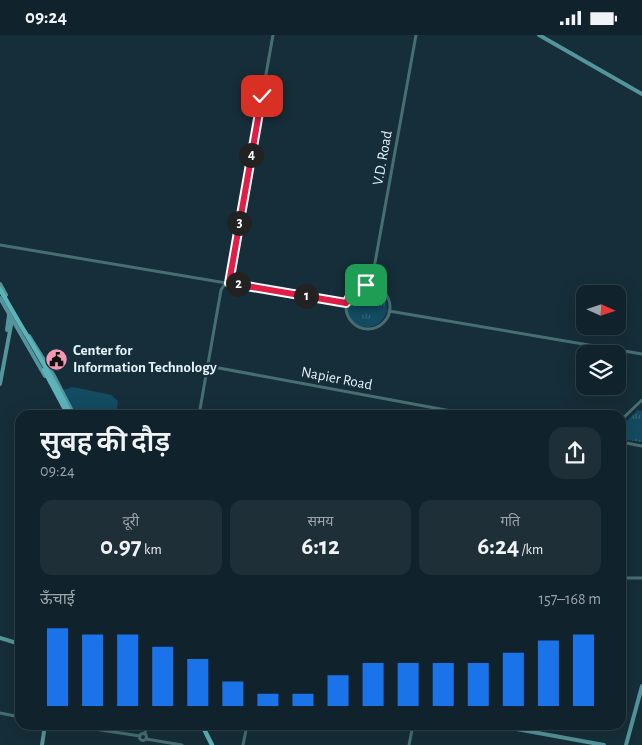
<!DOCTYPE html>
<html lang="hi">
<meta charset="utf-8">
<style>
:root{--surface:#10222b;--page:#1e2f37;--text:#f1f3f6;--muted:#9ca4a9;--line:#303f47;--accent:#1a73e8}
body{margin:0;font-family:"Alegreya Sans","Noto Sans Devanagari",sans-serif;background:var(--page);color:var(--text);height:100vh;display:flex;flex-direction:column;font-size:19px;white-space:nowrap}
*{box-sizing:border-box;margin:0}
p{font-size:16px;color:var(--muted)}
.icon{flex:none;width:28px;height:28px;fill:none;stroke:currentColor;stroke-width:2;stroke-linecap:round;stroke-linejoin:round}
.map{position:relative;flex:1;overflow:hidden}
.sheet{position:absolute;left:15px;top:375px;width:611px;height:320px;display:flex;flex-direction:column;background:var(--surface);border-radius:15px;box-shadow:0 5px 20px #0002,0 0 0 1px var(--line)}
.sheet>*{flex:none}
.needle{width:32px;rotate:93deg}
.buttons{position:absolute;left:576px;top:250px;display:grid;gap:10px}
.buttons a{display:grid;place-items:center;width:50px;height:50px;border-radius:10px;background:var(--surface);box-shadow:0 5px 20px #0002,0 0 0 1px var(--line);font-size:25px}
.pin{position:absolute;display:grid;place-items:center;width:42px;height:42px;color:#fff;margin:-21px;border-radius:10px;box-shadow:0 2px 8px #0006}
.km{position:absolute;width:25px;height:25px;margin:-12px;border-radius:50%;background:#222;color:#fff;font-size:14px;line-height:25px;text-align:center}
.round{display:grid;place-items:center;flex:none;width:52px;height:52px;border-radius:15px;background:var(--page)}
.summary{display:flex;align-items:center;justify-content:space-between;height:85px;padding:0 25px}
h1{font-size:28px;font-weight:600;line-height:38px}
.metrics{display:grid;grid-template-columns:repeat(3,1fr);gap:8px;height:85px;padding:5px 25px}
.metrics div{display:grid;align-content:center;border-radius:12px;background:var(--page);text-align:center}
.metrics b{font-size:25px;font-weight:600}
.metrics small{font-size:14px;font-weight:400}
.metrics p{font-size:14px}
.chart{height:140px;padding:10px 25px}
.chart p{display:flex;justify-content:space-between}
.chart svg{width:100%;height:90px;margin-top:5px;stroke:var(--accent);stroke-width:6}
.status{display:flex;justify-content:space-between;align-items:center;height:35px;padding:0 25px;background:var(--surface);direction:ltr}
.status svg{height:14px;fill:currentColor}
.map>svg:first-child{display:block}
</style>
<div class="status"><b>09:24</b><svg viewBox="0 0 49 12"><path d="M0 12V9h3v3zM5 12V6h3v6zM10 12V3h3v9zM15 12V0h3v12zM26 1h20v11H26zM47 4h2v5h-2z"/></svg></div>
<div class="map">
<svg width="642" height="710" viewBox="0 0 642 710">
<defs>
<pattern id="park-tufts" width="24" height="20" patternUnits="userSpaceOnUse" patternTransform="scale(1.25)"><rect width="24" height="20" fill="#134b62"/><path d="M3 7l-1-3M5 7V3M7 7l1-3M15 17l-1-3M17 17v-4M19 17l1-3" fill="none" stroke="#356579"/></pattern>
</defs>
<rect width="100%" height="100%" fill="#162e39"/>
<g fill="url(#park-tufts)">
<circle cx="367" cy="272" r="20"/>
<path d="M638,375L642,376V407L621,404V392Z"/>
</g>
<path fill="#134b62" d="M73,352L111,360L118,366L116,380H73L60,356Z"/>
<g fill="none" stroke-linecap="round" stroke-linejoin="round">
<g stroke="#476f72" stroke-width="3">
<path d="M0,210L346,268"/>
<path d="M229,247L273,0"/>
<path d="M371,250L416,0"/>
<circle cx="368" cy="272" r="22"/>
<path d="M389,276L642,319"/>
<path d="M208,331L462,378"/>
<path d="M199,380L221,255L226,247"/>
<path d="M462,380V377L465,376L468,380"/>
<path d="M621,385L642,365"/>
<path d="M621,407L642,411"/>
<path d="M621,543H642"/>
<path d="M0,678L20,682"/>
<path d="M68,690L140,701"/>
<circle cx="143" cy="702" r="3.5"/>
<path d="M145,699L146,690"/>
<path d="M146,704L182,710"/>
<path d="M243,710L247,690"/>
<path d="M409,710L413,690"/>
</g>
<g stroke="#54959b" stroke-width="4">
<path d="M539,0L642,59"/>
<path d="M0,249L6,260"/>
<path d="M0,263L45,341"/>
<path d="M7,295L9,280"/>
<path d="M29,301L54,341L74,380"/>
<path d="M0,349L12,285"/>
<path d="M0,603L20,609"/>
<path d="M494,690L604,710"/>
<path d="M42,710L45,690"/>
<path d="M626,710L642,651"/>
</g>
<path stroke="#5cb3ba" stroke-width="4.5" d="M202,690L212,710"/>
<g stroke="#5cb3ba" stroke-width="4.5">
<path d="M0,254C23,296 50,336 71,380"/>
<path d="M44,335L68,380"/>
</g>
</g>
<g fill="none" stroke-linecap="round" stroke-linejoin="round">
<defs>
<path id="route" d="M262,61L229,248L346,268L353,256L366,250"/>
</defs>
<use href="#route" stroke="#fff" stroke-width="10"/>
<use href="#route" stroke="#e11d48" stroke-width="6"/>
</g>
<defs>
<symbol id="civic-disc" viewBox="-11 -11 22 22"><circle r="9.5" fill="#f09ab4" stroke="#162e39"/><path d="M-.6-6.5H3V-4.5H.6V-3L4-1V1h2V6H-6V1h2V-1L-.6-3ZM-1.2 2.5V6h2.4V2.5Z" fill="#111"/></symbol>
</defs>
<g fill-rule="evenodd">
<use href="#civic-disc" x="44" y="312" width="25" height="25"/>
</g>
<g text-anchor="middle" stroke-width="5" stroke-linejoin="round" paint-order="stroke">
<g font-size="15" fill="#e4f2f9" stroke="#162e39">
<text transform="translate(382 123) rotate(-80)" y="5">V.D. Road</text>
<text transform="translate(337 343) rotate(11)" y="5">Napier Road</text>
</g>
<g font-size="15" font-weight="bold" fill="#e4f2f9" stroke="#162e39" text-anchor="start">
<text x="73" y="320">Center for<tspan x="73" dy="17">Information Technology</tspan></text>
</g>
</g>
</svg>
<div class="buttons">
<a><svg class="needle" viewBox="-14 -14 28 28"><path d="M0-13l5 13h-10z" fill="#e53935"/><path d="M0 13l5-13h-10z" fill="#9ca4a9"/></svg></a>
<a><svg class="icon" aria-label="layers" viewBox="0 0 24 24"><path d="M12 4l9 5-9 5-9-5zM3 14l9 5 9-5"/></svg></a>
</div>
<div class="pin" style="left:366px;top:250px;background:#1e9e55"><svg class="icon" aria-label="arrive" viewBox="0 0 24 24"><path d="M6 21V4h12l-3 4 3 4H6"/></svg></div>
<div class="pin" style="left:262px;top:61px;background:#d93025"><svg class="icon" aria-label="check" viewBox="0 0 24 24"><path d="M5 12l5 5 9-10"/></svg></div>
<b class="km" style="left:306px;top:261px">1</b>
<b class="km" style="left:238px;top:249px">2</b>
<b class="km" style="left:239px;top:188px">3</b>
<b class="km" style="left:251px;top:120px">4</b>
<section class="sheet">
<div class="summary"><div><h1>सुबह की दौड़</h1><p>09:24</p></div><a class="round"><svg class="icon" aria-label="share" viewBox="0 0 24 24"><path d="M12 15V3M7 8l5-5 5 5M5 13v7h14v-7"/></svg></a></div>
<div class="metrics">
<div><p>दूरी</p><b>0.97<small> km</small></b></div>
<div><p>समय</p><b>6:12</b></div>
<div><p>गति</p><b>6:24<small> /km</small></b></div>
</div>
<div class="chart"><p><span>ऊँचाई</span>157–168 m</p>
<svg viewBox="0 0 160 44" preserveAspectRatio="none"><path d="M5 44V6M15 44V9M25 44V9M35 44V15M45 44V21M55 44V32M65 44V38M75 44V38M85 44V29M95 44V23M105 44V23M115 44V23M125 44V23M135 44V18M145 44V12M155 44V9"/></svg>
</div>
</section>
</div>
